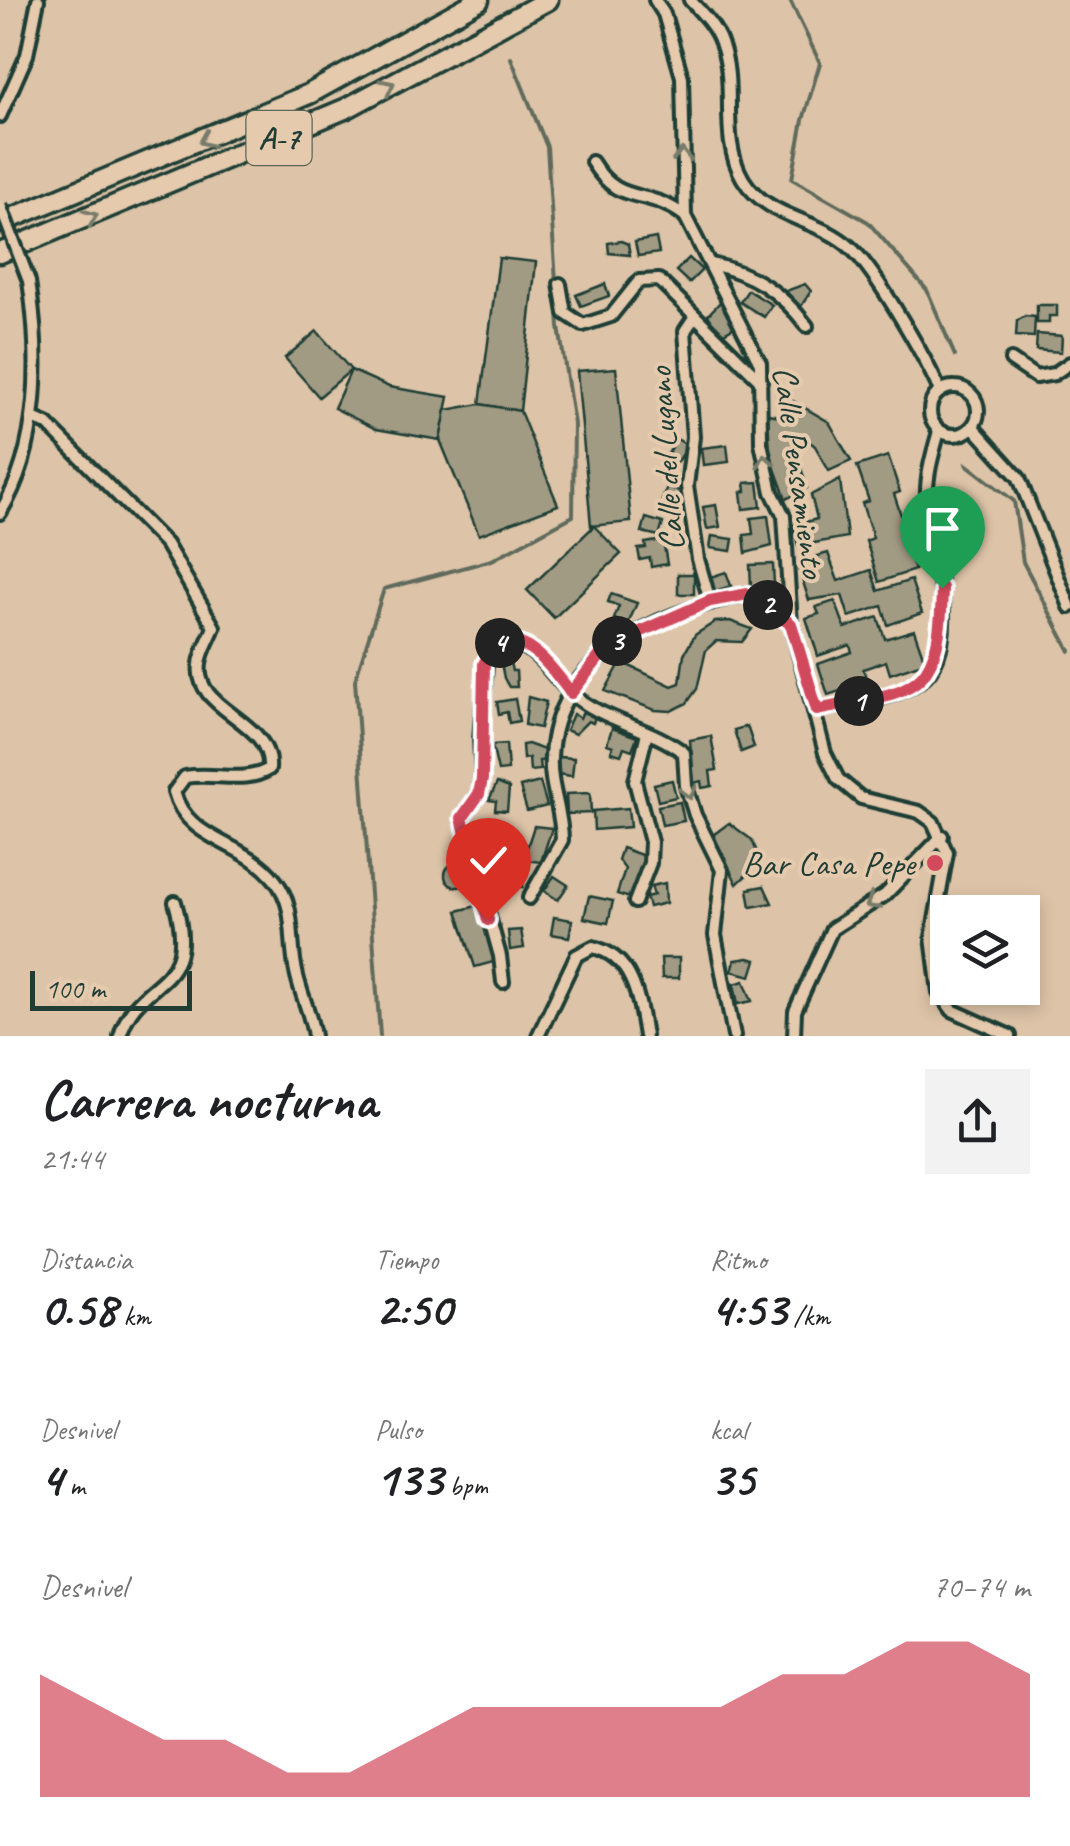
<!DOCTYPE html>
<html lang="es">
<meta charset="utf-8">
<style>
:root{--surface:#fff;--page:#f2f2f2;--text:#202124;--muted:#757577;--accent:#d1495b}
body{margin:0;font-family:Caveat,sans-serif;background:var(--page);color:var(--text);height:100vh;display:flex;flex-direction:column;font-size:38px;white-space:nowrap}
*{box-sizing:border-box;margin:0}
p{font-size:32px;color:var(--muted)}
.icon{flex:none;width:55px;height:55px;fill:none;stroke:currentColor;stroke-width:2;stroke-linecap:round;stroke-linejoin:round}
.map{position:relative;height:1036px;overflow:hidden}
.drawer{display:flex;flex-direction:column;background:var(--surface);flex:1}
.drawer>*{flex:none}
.buttons{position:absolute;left:930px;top:895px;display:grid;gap:20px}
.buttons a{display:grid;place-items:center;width:110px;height:110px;border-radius:0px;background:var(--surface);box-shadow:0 5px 15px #0003;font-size:50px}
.scale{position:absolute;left:30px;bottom:25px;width:162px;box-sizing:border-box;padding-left:10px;border:5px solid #1f3d34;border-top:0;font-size:28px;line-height:35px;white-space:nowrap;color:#1f3d34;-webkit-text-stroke:8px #e5caad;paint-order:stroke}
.pin{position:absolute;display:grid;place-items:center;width:85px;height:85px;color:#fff;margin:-102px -42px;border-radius:50% 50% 50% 0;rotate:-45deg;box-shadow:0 0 10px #0007}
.pin .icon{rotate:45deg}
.km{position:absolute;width:50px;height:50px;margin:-25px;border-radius:50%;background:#222;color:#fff;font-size:28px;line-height:50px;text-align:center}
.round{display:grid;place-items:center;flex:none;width:105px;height:105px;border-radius:0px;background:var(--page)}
.overview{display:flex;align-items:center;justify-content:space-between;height:170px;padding:0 40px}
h1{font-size:55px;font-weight:700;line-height:75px}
.figures{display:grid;grid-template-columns:repeat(3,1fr);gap:15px;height:170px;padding:10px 40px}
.figures div{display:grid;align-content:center}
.figures b{font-size:50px;font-weight:700}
.figures small{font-size:28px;font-weight:400}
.figures p{font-size:28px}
.chart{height:280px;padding:20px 40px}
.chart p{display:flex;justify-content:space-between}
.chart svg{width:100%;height:180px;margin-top:10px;fill:var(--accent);opacity:.7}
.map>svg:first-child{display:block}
</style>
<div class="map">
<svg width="1070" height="1036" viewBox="0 0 1070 1036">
<rect width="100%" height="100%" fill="#ddc4a8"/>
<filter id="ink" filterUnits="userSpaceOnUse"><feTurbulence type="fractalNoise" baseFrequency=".01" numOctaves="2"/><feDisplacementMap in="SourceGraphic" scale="20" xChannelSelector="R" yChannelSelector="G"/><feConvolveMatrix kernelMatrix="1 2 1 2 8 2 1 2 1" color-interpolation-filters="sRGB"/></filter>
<g filter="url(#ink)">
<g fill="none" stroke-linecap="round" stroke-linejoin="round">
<g stroke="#606b5c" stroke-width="4">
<path d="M790,0L820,63L803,120L792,179L868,222L927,290L955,356"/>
<path d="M966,464L1014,501L1023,562L1070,651"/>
<path d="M380,1036L355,680L384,589L492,560L573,516L574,424L559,327L547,147L511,58"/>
</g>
</g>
<g fill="#a29b84" stroke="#1f3d34" stroke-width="2.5">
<path d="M656,238L659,253L638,256L635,242Z"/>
<path d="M621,241L628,244L630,255L609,253L608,243Z"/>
<path d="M499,258L536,262L520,411L480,404Z"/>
<path d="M689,258L702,270L689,283L676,271Z"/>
<path d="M605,284L609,296L581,306L576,295Z"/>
<path d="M805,284L811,291L800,308L786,291Z"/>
<path d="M748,290L772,305L764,317L740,302Z"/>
<path d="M721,301L736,326L720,335L708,315Z"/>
<path d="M1037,305H1057V316H1049V323H1037Z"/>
<path d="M1025,316L1035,317L1034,337L1016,336L1017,321Z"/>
<path d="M317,331L351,370L319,397L285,358Z"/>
<path d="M1037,334L1062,336L1061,352L1036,350Z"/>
<path d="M616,368L631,522L591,526L577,371Z"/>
<path d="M351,370L389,387L449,397L440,440L376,429L334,408Z"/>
<path d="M793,401L829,422L851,461L829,471L815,446L804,437L794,444L807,488L786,499L770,455L768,414L780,416Z"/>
<path d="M480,404L520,411L558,505L479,535L440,440L446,410Z"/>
<path d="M677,439L688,446L677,463L666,457Z"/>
<path d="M727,445L729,462L703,465L701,448Z"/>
<path d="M888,456L900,492L894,494L906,530L902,532L915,570L879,582L866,541L873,538L862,503L869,501L857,466Z"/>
<path d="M840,480L847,537L798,546L794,525L817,519L811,495Z"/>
<path d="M758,482L761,507L743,509L741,492L746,491L745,483Z"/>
<path d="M667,487L685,493L680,507L662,500Z"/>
<path d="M716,505L720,527L707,529L703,507Z"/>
<path d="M768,516L772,546L746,553L744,535L753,534L751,518Z"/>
<path d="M646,518L663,523L659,536L642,532Z"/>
<path d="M594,526L621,554L554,618L527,590Z"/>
<path d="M712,536L733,539L731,551L710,548Z"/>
<path d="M663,540L667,564L651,567L650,558L640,560L638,549L646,548L645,543Z"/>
<path d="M828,553L838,581L871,570L878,591L911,580L922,613L888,625L882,606L849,617L842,595L809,600L799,570L814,565L811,558Z"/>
<path d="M773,564L774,585L751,586L750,565Z"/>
<path d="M726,572L731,586L711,592L707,578Z"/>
<rect x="678" y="574" width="16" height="20"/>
<path d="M611,594L637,603L628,624L614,619L619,606L608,602Z"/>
<path d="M835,601L845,628L878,617L885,639L914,630L925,662L890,674L886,661L863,669L868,682L828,695L818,664L852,652L850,645L818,656L806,618L819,614L816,607Z"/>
<path d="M730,621L752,629L742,642L716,641L706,650L697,689L687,703L671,711L655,710L605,691L621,662L672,686L680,683L684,654L695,635L715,622Z"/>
<path d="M500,658H509L512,671H516L517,687H509L504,678Z"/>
<path d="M528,697L546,702L540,728L525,725Z"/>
<path d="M515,699L519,721L509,723L507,712L499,714L497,702Z"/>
<path d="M583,712L595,717L593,723L588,721L575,734L566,730L573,714L580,718Z"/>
<path d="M747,726L754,747L741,752L734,730Z"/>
<path d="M612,728L637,737L632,750L624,747L621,755L611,752L613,746L607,744Z"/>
<path d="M711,736L717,770L710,771L712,786L702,788L701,781L694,783L690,740Z"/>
<path d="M506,744L508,770L498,771L492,745Z"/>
<path d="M528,744L547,751V760L539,761L540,770L530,771L529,758L523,759L522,745Z"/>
<path d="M558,757L574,758L572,776L556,774Z"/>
<path d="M672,780L676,797L658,801L654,784Z"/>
<path d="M540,782L547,806L527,811L520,787Z"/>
<path d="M497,783L509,788L507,811L495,810L496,801L489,800Z"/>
<path d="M590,793L591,813L567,814L566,794Z"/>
<path d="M680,802L684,821L662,825L658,806Z"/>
<path d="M628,808L630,827L594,830L593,811Z"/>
<path d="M729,823L752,840L759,857L750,861L752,870L737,884L713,835Z"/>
<path d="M534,826L552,828L541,862L523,860Z"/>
<path d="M493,835L497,856L477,859L474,838Z"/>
<path d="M622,848L647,857L633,899L617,894L625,869L618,860Z"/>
<circle cx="457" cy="875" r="12"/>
<path d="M496,868L523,869V887L496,886Z"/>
<path d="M554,876L568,885L558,900L544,891Z"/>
<path d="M665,883L666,903L649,907L646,897L654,895L651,886Z"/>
<path d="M764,886L772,903L751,907L748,889Z"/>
<path d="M589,896L613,901L608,923L584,918Z"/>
<path d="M477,906L497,961L475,967L457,911Z"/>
<path d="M554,917L572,920L569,937L551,934Z"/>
<path d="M521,930L524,948L510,950L508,931Z"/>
<path d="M661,958H679V978H662Z"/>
<path d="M748,958L756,960L751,976L732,971L735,960Z"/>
<path d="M744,981L752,1001L738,1004L734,984Z"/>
</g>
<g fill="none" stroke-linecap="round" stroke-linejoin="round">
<defs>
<g id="minor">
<path d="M655,0L664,14L682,77L685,216L760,363L761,443L772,492L784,516L791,624L825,753L838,779L861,798L919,812L933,822L947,853L932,937L939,992L952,1010L1010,1036"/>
<path d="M690,0C702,13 715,26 721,43C738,86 718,137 743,179C768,220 817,217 851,248C876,271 925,357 940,391"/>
<path d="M0,116L27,55L38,0"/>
<path d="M592,162C620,208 645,186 685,216"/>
<path d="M711,264C753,273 781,292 807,326"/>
<path d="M560,284L565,313L583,325L611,316L639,281L659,280L761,381"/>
<path d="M695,316L685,331L693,437L687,486L698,559L710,601"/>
<path d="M1011,360L1036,377L1054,374L1070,363"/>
<circle cx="954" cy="411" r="24"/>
<path d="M35,419L47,424L166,544L214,627C210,638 201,652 200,664C193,712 273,719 269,769C245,784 213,772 185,777L174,792C187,842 245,841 275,880C298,909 288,943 297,976C302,997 311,1015 314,1036"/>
<path d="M973,427L1019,478L1070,607"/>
<path d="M0,513C41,447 40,355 29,281"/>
<path d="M817,710C849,703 894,701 921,680C967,644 927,539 927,492C927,471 934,450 939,431"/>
<path d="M529,898L562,840C562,811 549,785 551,757C556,654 661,611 748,594L791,624"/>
<path d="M635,902L650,863L651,842L635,781L647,733"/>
<path d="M503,982L500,956L462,819L479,794L482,779L480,739L487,655L503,641C540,646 546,671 571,693C602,721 651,727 684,753L686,786L695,815L722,870L715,935L734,1036"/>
<path d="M120,1036C138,973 201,993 175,902"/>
<path d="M538,1036L576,956L593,947C634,957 639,1000 645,1036"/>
<path d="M794,1036L795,1011L832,929L885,895L942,836"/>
</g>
<g id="motorway">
<path d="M0,223L309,94L479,0"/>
<path d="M0,253L347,108L548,0"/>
</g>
</defs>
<use href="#minor" stroke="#1f3d34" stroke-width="18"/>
<use href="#motorway" stroke="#1f3d34" stroke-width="25"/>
<use href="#minor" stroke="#e5caad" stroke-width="10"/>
<use href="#motorway" stroke="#e5caad" stroke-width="18"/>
<defs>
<path id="minor-bridge" d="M0,205L29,281"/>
</defs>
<use href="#minor-bridge" stroke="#1f3d34" stroke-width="18" stroke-linecap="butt"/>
<use href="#minor-bridge" stroke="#e5caad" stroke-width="10"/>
</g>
<defs><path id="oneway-chevron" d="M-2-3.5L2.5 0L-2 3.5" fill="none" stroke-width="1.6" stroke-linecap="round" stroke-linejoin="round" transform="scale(2.5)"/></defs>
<g stroke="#787c6a">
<use href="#oneway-chevron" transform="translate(388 86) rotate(-27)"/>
<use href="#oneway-chevron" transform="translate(206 140) rotate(157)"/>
<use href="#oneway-chevron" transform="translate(682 155) rotate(-90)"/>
<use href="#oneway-chevron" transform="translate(91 217) rotate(-22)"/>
<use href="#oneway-chevron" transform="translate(765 461) rotate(-101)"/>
<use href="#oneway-chevron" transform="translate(689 792) rotate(77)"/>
<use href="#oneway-chevron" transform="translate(872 903) rotate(148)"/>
</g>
</g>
<g fill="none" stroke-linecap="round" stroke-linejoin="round" filter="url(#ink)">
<defs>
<path id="route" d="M488,920L462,818L479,794L482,779L484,664L493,645C529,631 552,669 571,693L608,646L710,601L748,594L791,624L817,710C913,689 940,699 942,588"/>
</defs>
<use href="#route" stroke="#fff" stroke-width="20"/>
<use href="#route" stroke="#d1495b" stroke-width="12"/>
</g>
<circle fill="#d1495b" stroke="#e5caad" stroke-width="4" cx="935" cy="863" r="10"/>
<g text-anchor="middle" stroke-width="8" stroke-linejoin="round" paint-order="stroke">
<rect fill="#e5caad" stroke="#5a6758" stroke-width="2.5" x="246.5" y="111" width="65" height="54" rx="8"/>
<g font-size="32" font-weight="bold" fill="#1f3d34">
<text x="279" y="149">A-7</text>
</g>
<g font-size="35" fill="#1f3d34" stroke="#e5caad">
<text transform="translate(665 459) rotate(-94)" y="12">Calle del Lugano</text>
<text transform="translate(800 472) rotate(82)" y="12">Calle Pensamiento</text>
</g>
<g font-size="35" fill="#1f3d34" stroke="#e5caad" text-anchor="end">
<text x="915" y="875">Bar Casa Pepe</text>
</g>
</g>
</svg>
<div class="buttons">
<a><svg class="icon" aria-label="layers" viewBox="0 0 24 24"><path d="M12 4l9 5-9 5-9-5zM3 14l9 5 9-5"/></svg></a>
</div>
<div class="scale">100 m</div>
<div class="pin" style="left:942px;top:588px;background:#1e9e55"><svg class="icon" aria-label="arrive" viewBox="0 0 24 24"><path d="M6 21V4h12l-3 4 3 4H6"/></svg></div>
<div class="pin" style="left:488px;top:920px;background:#d93025"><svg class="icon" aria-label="check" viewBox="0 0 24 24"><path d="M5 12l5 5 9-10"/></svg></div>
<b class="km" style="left:859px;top:701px">1</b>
<b class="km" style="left:768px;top:605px">2</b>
<b class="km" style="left:617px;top:641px">3</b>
<b class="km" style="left:500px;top:643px">4</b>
</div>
<section class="drawer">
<div class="overview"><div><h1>Carrera nocturna</h1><p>21:44</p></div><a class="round"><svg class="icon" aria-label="share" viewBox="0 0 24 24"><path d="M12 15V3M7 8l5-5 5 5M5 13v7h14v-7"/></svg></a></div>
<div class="figures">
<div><p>Distancia</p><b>0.58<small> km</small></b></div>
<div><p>Tiempo</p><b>2:50</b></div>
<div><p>Ritmo</p><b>4:53<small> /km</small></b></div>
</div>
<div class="figures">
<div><p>Desnivel</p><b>4<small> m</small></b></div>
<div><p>Pulso</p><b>133<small> bpm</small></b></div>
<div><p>kcal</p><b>35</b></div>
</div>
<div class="chart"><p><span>Desnivel</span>70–74 m</p>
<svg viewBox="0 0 160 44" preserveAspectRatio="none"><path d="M0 44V14L10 22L20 30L30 30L40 38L50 38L60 30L70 22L80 22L90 22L100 22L110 22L120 14L130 14L140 6L150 6L160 14V44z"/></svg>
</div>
</section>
